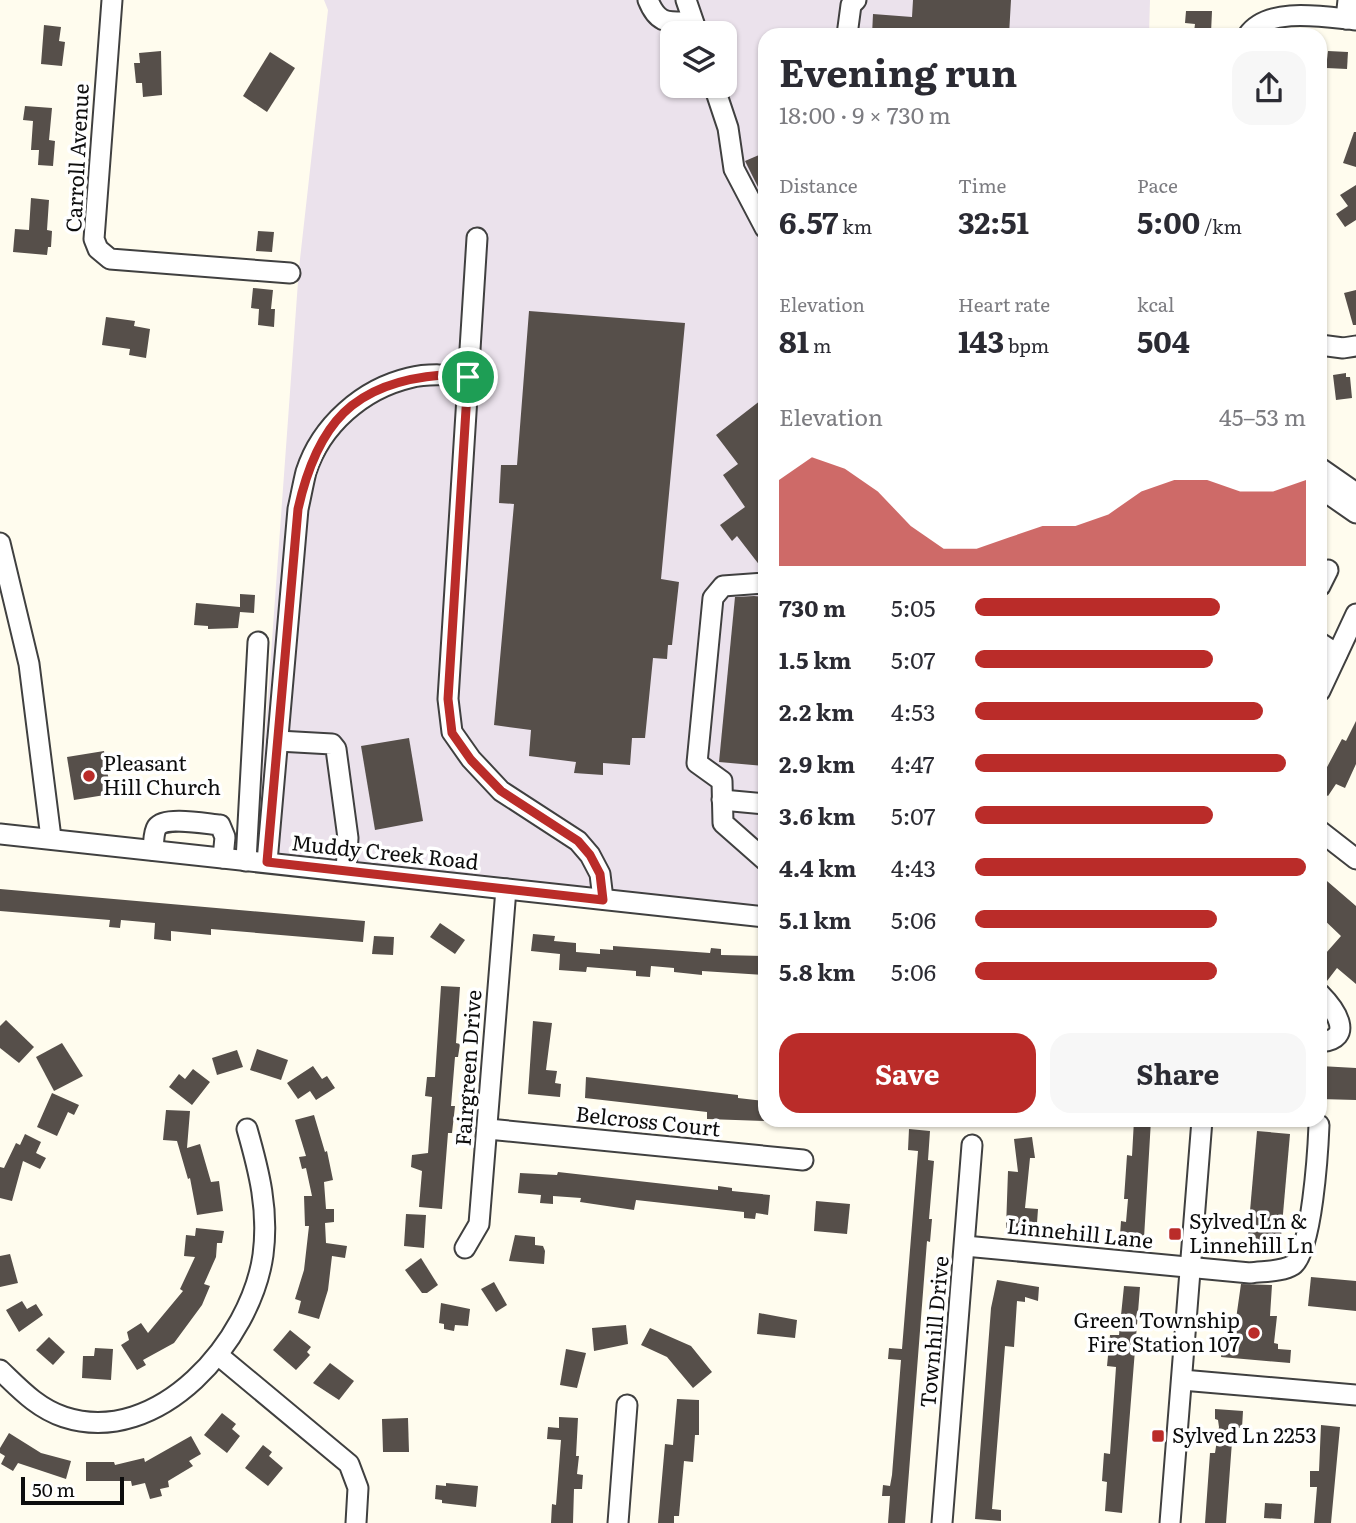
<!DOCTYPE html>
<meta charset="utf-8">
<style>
:root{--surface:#fff;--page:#f7f7f7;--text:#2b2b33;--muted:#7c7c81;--accent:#ba2c29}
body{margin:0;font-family:Literata,serif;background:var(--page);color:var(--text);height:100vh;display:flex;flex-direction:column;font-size:26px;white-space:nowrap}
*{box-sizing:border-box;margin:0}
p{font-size:23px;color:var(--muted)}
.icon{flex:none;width:38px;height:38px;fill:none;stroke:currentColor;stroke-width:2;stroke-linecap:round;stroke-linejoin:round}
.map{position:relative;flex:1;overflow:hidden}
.sheet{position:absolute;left:758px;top:28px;width:569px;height:1099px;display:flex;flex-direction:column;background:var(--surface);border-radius:21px;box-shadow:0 2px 5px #0004}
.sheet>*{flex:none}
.tools{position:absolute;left:660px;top:21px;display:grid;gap:14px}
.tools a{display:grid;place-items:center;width:77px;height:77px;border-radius:14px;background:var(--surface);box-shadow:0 2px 5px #0004;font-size:35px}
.scale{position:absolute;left:21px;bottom:18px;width:103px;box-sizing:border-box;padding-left:7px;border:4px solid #0d0d0d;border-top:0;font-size:19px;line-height:24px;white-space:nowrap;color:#0d0d0d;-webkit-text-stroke:5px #fff;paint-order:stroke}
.pin{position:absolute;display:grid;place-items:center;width:60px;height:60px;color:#fff;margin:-30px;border:4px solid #fff;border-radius:50%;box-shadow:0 2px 7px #0007}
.round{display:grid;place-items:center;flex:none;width:74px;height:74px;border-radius:21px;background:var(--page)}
.summary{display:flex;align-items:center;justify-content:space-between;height:119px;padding:0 21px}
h1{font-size:38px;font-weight:700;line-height:52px}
.stats{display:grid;grid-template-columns:repeat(3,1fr);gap:10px;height:119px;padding:7px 21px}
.stats div{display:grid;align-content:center}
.stats b{font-size:30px;font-weight:700}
.stats small{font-size:19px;font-weight:400}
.stats p{font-size:19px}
.chart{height:196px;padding:14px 21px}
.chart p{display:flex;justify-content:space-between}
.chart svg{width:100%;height:126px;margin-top:7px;fill:var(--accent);opacity:.7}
.cta{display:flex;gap:14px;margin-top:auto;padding:14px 21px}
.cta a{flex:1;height:80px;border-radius:21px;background:var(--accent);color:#fff;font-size:28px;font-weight:700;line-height:80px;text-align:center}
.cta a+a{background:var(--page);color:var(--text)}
ul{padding:0 21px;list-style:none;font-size:23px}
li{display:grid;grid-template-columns:112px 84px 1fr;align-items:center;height:52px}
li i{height:18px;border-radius:9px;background:var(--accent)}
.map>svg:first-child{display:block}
</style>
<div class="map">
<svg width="1356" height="1523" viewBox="0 0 1356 1523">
<rect width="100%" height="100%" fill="#fffcee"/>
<path fill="#ebe2ec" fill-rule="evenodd" d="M324,0H1150L1149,35H765V917L256,861L299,268L328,10ZM672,33H724V86H672Z"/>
<g fill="#564f4a">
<path d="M913,0H1011L1009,35H872L873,14L912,17Z"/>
<path d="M1186,11H1212L1211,33L1194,32L1195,24L1185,23Z"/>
<path d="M44,25L61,27L59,41L65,42L62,66L41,64Z"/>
<path d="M161,51L162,95L143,97L142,83H136L134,63H140L139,53Z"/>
<path d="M1328,51L1348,52L1347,69L1326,68Z"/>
<path d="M270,52L295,68L267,112L243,96Z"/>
<path d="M25,106L52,108L49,140L55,141L53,166L38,165L39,150H31L33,121L23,120Z"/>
<path d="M1354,132H1356V167L1343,163Z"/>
<path d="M759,155L765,166V201L745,161Z"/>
<path d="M1356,185V220L1345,227L1336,214L1348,206L1340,195Z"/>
<path d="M31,198L49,200L47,230L52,231L51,247H48L47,255L13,252L15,229L29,230Z"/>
<path d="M258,231L274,232L272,252L256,251Z"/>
<path d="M253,288L273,290L271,309H275L274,327L258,325L259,309L251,308Z"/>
<path d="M1356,290V325H1353L1344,293Z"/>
<path d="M529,311L685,323L661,579L679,582L672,645H668L667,659L653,658L645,738H632L630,765L603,763V775L574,773L576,762L529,756L531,730L494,725L514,504L499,503L501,465H517Z"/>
<path d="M106,317L135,321L134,326L150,329L146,358L129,355L130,349L102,345Z"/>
<path d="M1346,373V377H1350L1352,398L1336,400L1333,375Z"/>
<path d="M765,397V571H764L737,536L732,541L720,525L745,507L723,475L738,464L716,435Z"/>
<path d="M240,594L255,595L254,613L240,612L238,628L208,629V626L194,625L196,603L240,607Z"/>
<path d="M754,596L765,597V766L719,762L735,597Z"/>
<path d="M1356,721V764L1345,788L1336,784L1328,796L1320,791V766L1326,769L1342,739L1346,741Z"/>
<path d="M409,738L423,821L375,830L361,746Z"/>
<path d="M104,751L111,794L74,800L67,757Z"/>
<path d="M1320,875L1356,906V984L1337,968L1327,981L1320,974V947L1326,953L1341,936L1320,916Z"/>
<path d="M0,889L365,921L363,942L211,929V935L171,931V941L154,939L155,923L121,920L120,928L109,927L110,920L0,911Z"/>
<path d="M440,923L465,940L455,954L430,937Z"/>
<path d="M533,934L555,936L554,941L576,943V952L600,954V949L613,950V946L710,953L711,948L721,949V955L765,956V975L702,971V975L674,972V968L651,966L650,977L636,976V971L587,967L586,972L559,970L560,954L531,951Z"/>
<path d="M374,936L394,937L393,955L372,954Z"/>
<path d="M441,986L460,987L456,1043L460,1044L458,1057H455L451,1106H455L452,1133H448L442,1209L419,1207L422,1171L411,1167L412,1155L428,1153L432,1097L425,1096L427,1077H435Z"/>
<path d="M6,1020L34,1047L19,1063L0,1048V1026Z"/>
<path d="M533,1021L552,1023L546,1070L557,1071L555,1083L561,1084L560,1097L528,1094Z"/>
<path d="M62,1043L83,1076L54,1091L36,1057Z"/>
<path d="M257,1049L288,1060L281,1080L250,1070Z"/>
<path d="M237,1050L243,1067L217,1075L212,1058Z"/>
<path d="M313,1066L322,1079L327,1076L335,1088L316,1100L310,1091L298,1099L287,1083Z"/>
<path d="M1320,1066L1356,1068V1100L1320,1099Z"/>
<path d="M193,1069L210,1082L192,1105L169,1087L179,1074L185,1079Z"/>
<path d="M586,1077L738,1095V1098L765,1101V1121L707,1119V1112L585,1098Z"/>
<path d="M52,1093L79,1105L74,1115L68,1112L57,1136L37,1127Z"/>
<path d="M166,1110L190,1111L187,1148L200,1144L211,1182L219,1181L223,1211L197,1215L190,1178L188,1179L177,1141L163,1140Z"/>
<path d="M314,1115L325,1152L327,1151L333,1180L324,1182L326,1209H334V1222L325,1223L326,1243L347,1246L345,1258L332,1256L328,1290L319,1319L298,1313L301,1301L295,1299L304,1270L309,1226H305L304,1196H312L306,1168L302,1169L299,1157L306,1156L295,1120Z"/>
<path d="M1134,1120H1151L1144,1238H1139L1138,1244L1124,1243L1125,1235H1120L1121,1221L1126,1222L1128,1199H1124L1127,1155L1132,1156Z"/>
<path d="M909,1129L930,1131L928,1160L934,1161L929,1219H932L930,1242L927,1241L905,1523H888L890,1496H882L883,1485L890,1486L892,1475L901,1360L888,1359L889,1348L902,1349L918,1151L908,1150Z"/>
<path d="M1257,1131L1290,1134L1280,1248L1247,1245Z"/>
<path d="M25,1134L41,1142L36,1153L46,1158L40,1169L23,1161L12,1201L0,1198V1167L4,1168L16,1143L20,1145Z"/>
<path d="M1032,1137L1035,1158H1030L1025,1208L1038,1209L1037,1223L1022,1224V1229L1006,1228L1008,1171L1018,1172L1014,1139Z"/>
<path d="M558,1172L718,1190V1186L732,1188V1191L770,1195L768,1215L756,1213L755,1219L744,1218V1212L636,1200L634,1210L580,1202L581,1198L553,1196V1204L540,1203L541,1195L518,1193L520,1173L557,1175Z"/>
<path d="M816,1201L850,1204L847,1234L814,1231Z"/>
<path d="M406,1214L426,1215L424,1248L404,1246Z"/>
<path d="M196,1228L224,1231L222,1243H217L216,1257L204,1284L210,1286L202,1305L174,1343L143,1360L146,1365L137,1370L121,1345L129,1340L127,1332L141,1323L148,1333L183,1291L180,1289L195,1257L184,1256L186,1235L195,1236Z"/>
<path d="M515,1235L535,1237V1245L543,1246L545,1251L544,1264L509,1261Z"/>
<path d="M10,1254L18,1283L0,1287V1256Z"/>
<path d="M421,1258L438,1285L427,1293H422L405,1270Z"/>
<path d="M1311,1277L1356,1281V1311L1308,1306Z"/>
<path d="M997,1280L1039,1287L1038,1301L1025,1297V1302L1017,1301L1014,1347L1005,1346L992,1509L1001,1510V1521L975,1519L991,1308Z"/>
<path d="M494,1282L507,1305L496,1312L481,1289Z"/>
<path d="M1241,1284L1272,1285L1270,1316H1277L1274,1343L1278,1344V1349L1291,1350L1290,1363L1221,1357L1223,1340H1233Z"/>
<path d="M1124,1286L1140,1287L1122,1513L1105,1511L1107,1482L1102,1481L1104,1453L1110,1454L1116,1367L1107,1366L1110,1335H1119Z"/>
<path d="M22,1301L27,1309L36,1304L43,1315L19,1332L6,1310Z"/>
<path d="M441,1303L470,1309L468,1326L455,1325L454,1331L444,1329V1324L439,1323Z"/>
<path d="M759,1313L797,1320L795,1338L757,1334Z"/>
<path d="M626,1325L628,1344L594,1351L592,1328Z"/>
<path d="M650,1328L691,1346L712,1372L693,1388L667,1357L641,1345Z"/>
<path d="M290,1330L311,1347L307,1352L310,1355L296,1370L273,1350Z"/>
<path d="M49,1337L65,1352L53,1365L36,1350Z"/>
<path d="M95,1348L113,1349L111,1380L82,1378L83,1356H94Z"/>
<path d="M566,1349L586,1353L577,1388L560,1385Z"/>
<path d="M330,1363L354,1381L339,1400L313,1383Z"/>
<path d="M677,1399L699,1400V1435H695L693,1462L684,1461L679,1516H674V1523H658L665,1444L673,1445Z"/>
<path d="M1215,1409L1243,1411L1242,1428H1233L1226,1523H1205L1210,1453H1215L1219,1427L1218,1420L1215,1419Z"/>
<path d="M222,1413L236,1424L232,1429L240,1436L227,1453L204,1435Z"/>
<path d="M559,1417L578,1418L576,1456H579L577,1474L583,1475L582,1489H574L573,1523H551L552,1504L556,1505L561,1440L547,1439L548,1427L559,1428Z"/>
<path d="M408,1418L409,1452H383L382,1419Z"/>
<path d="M1321,1425L1340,1427L1331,1523H1314L1317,1487H1310V1471H1319Z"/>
<path d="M9,1433L41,1453L71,1461L66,1479L18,1463L13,1471L1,1464L5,1456L0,1453V1448Z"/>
<path d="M191,1436L201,1454L189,1461L193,1466L168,1481L169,1487L160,1489L162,1496L150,1499L145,1483L132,1486L131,1481H86V1462H114L115,1465L144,1458L145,1462Z"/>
<path d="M263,1445L272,1452L269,1456L283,1468L268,1486L245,1468Z"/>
<path d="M446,1483L478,1486L476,1507L442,1503V1500L435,1499L436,1485L446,1486Z"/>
<path d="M1265,1503L1282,1504L1281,1519L1264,1518Z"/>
</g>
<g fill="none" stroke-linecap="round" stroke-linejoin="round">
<defs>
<g id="minor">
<path d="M112,0L94,239L98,249L110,259L290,273"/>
<path d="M648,0C658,25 668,22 693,22"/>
<path d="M686,0L697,32"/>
<path d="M1346,19L1348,0"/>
<path d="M847,35L851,5L856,0"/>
<path d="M1248,35C1268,6 1325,17 1356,20"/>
<path d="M714,86L728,128L734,169L765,228"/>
<path d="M477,238L448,699L452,732L471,759L501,791L578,841L590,855L600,874L603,899"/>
<path d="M1320,345L1343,348L1356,346"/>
<path d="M1320,468L1356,493"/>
<path d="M1320,488L1356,513"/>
<path d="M0,543L29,664L51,838"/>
<path d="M765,583L723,586L713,598L697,763L722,781L723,823L765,860"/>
<path d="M1320,586L1328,570"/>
<path d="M1320,643L1337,654"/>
<path d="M1320,691L1356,614"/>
<path d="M278,741L332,744L336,749L348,838L346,871"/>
<path d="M722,800L765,804"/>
<path d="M1320,831L1356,859"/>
<path d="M0,834L765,917"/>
<path d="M153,850C154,843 153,833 157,827C165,816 207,824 220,825L225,837L223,858"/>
<path d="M246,861L258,642"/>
<path d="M267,862L298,509C301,496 303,484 306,472C321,425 363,389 409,378C429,373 449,375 469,377"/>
<path d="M1320,994C1335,1009 1356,1039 1320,1042"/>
<path d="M488,1129L803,1160"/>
<path d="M965,1246L1250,1273C1263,1271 1282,1272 1293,1265C1312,1252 1318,1150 1319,1125"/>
<path d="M465,1248L479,1224L506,889"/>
<path d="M218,1355L349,1464L358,1488L356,1523"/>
<path d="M0,1370C20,1389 37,1408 64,1417C159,1448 251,1340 263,1255C269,1210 259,1171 247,1129"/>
<path d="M1182,1380L1356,1395"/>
<path d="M618,1523L627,1405"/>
<path d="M942,1523L972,1145"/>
<path d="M1170,1523L1202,1120"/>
</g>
</defs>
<use href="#minor" stroke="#404040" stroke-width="23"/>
<use href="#minor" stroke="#fff" stroke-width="19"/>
</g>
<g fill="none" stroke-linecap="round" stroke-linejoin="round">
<defs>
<path id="route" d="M442,375L468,377L448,699L452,733L471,760L501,791L578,841L590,855L600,874L603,900L267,862L298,509C317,424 353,382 442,375Z"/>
</defs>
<use href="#route" stroke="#fff" stroke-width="14"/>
<use href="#route" stroke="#ba2c29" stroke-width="9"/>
</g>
<g fill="#ba2c29" stroke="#fff" stroke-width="2.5">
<circle cx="89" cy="776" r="7"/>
<rect x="1168" y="1227" width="14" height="14" rx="3.5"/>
<circle cx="1254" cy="1333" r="7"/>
<rect x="1151" y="1429" width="14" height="14" rx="3.5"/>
</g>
<g text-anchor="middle" stroke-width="7" stroke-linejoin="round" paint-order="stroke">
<g font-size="21" fill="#0d0d0d" stroke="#fff">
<text transform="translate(78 158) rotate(-87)" y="7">Carroll Avenue</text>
<text transform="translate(385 853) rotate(6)" y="7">Muddy Creek Road</text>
<text transform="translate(469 1068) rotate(-86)" y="7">Fairgreen Drive</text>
<text transform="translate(648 1122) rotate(6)" y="7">Belcross Court</text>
<text transform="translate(1080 1234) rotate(6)" y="7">Linnehill Lane</text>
<text transform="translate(935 1332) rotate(-85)" y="7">Townhill Drive</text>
</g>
<g font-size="21" fill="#0d0d0d" stroke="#fff" text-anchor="start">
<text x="103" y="771">Pleasant<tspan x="103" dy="24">Hill Church</tspan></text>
<text x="1189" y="1229">Sylved Ln &amp;<tspan x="1189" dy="24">Linnehill Ln</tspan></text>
<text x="1240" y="1328" text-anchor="end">Green Township<tspan x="1240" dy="24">Fire Station 107</tspan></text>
<text x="1172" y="1443">Sylved Ln 2253</text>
</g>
</g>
</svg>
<div class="tools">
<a><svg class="icon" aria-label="layers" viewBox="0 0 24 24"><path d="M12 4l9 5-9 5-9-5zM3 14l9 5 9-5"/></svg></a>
</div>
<div class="scale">50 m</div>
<div class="pin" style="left:468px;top:377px;background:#1e9e55"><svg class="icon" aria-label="arrive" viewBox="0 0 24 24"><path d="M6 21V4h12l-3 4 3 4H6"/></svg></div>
<section class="sheet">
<div class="summary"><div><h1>Evening run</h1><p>18:00 · 9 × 730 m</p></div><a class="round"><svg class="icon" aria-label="share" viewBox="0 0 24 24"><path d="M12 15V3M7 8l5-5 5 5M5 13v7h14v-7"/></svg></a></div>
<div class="stats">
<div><p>Distance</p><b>6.57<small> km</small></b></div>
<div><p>Time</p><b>32:51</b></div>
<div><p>Pace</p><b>5:00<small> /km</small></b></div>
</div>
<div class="stats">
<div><p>Elevation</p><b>81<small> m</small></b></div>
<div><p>Heart rate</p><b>143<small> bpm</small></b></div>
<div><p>kcal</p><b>504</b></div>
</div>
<div class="chart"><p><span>Elevation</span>45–53 m</p>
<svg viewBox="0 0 160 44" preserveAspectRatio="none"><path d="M0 44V14L10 6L20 10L30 18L40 30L50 38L60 38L70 34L80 30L90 30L100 26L110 18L120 14L130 14L140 18L150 18L160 14V44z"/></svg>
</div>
<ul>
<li><b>730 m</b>5:05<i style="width:74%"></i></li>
<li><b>1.5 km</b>5:07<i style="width:72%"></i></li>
<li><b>2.2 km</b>4:53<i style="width:87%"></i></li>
<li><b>2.9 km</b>4:47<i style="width:94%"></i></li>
<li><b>3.6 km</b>5:07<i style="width:72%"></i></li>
<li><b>4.4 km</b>4:43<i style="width:100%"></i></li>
<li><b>5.1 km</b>5:06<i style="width:73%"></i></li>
<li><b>5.8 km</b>5:06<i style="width:73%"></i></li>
</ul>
<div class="cta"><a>Save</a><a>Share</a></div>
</section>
</div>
